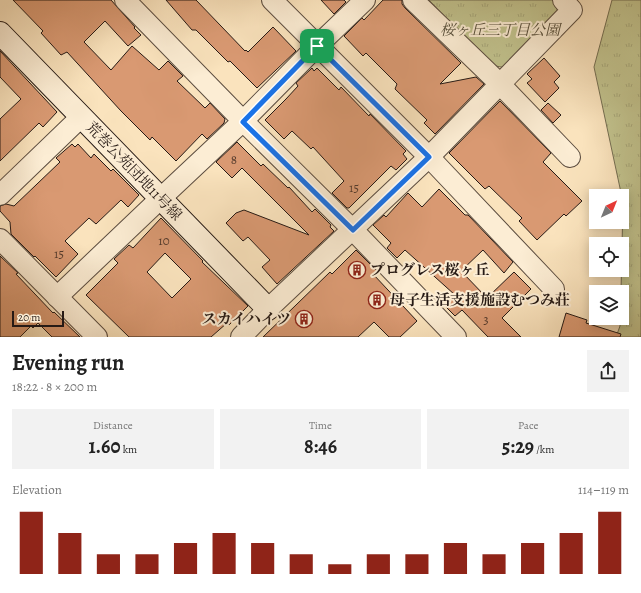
<!DOCTYPE html>
<meta charset="utf-8">
<style>
:root{--surface:#fff;--page:#f2f2f2;--text:#222;--muted:#767676;--accent:#8f2418}
body{margin:0;font-family:Alegreya,"Noto Serif JP",serif;background:var(--page);color:var(--text);height:100vh;display:flex;flex-direction:column;font-size:15px;white-space:nowrap}
*{box-sizing:border-box;margin:0}
p{font-size:13px;color:var(--muted)}
.icon{flex:none;width:22px;height:22px;fill:none;stroke:currentColor;stroke-width:2;stroke-linecap:round;stroke-linejoin:round}
.map{position:relative;height:337px;overflow:hidden}
.sheet{display:flex;flex-direction:column;background:var(--surface);flex:1}
.sheet>*{flex:none}
.needle{width:26px;rotate:43deg}
.fabs{position:absolute;left:589px;top:189px;display:grid;gap:8px}
.fabs a{display:grid;place-items:center;width:40px;height:40px;border-radius:0px;background:var(--surface);box-shadow:0 2px 10px #0003;font-size:20px}
.scale{position:absolute;left:12px;bottom:10px;width:52px;box-sizing:border-box;padding-left:4px;border:2px solid #261a15;border-top:0;font-size:11px;line-height:14px;white-space:nowrap;color:#261a15;-webkit-text-stroke:3px #fcedd4;paint-order:stroke}
.pin{position:absolute;display:grid;place-items:center;width:34px;height:34px;color:#fff;margin:-17px;border-radius:8px;box-shadow:0 2px 6px #0006}
.round{display:grid;place-items:center;flex:none;width:42px;height:42px;border-radius:0px;background:var(--page)}
.overview{display:flex;align-items:center;justify-content:space-between;height:68px;padding:0 12px}
h1{font-size:22px;font-weight:600;line-height:30px}
.figures{display:grid;grid-template-columns:repeat(3,1fr);gap:6px;height:68px;padding:4px 12px}
.figures div{display:grid;align-content:center;border-radius:0px;background:var(--page);text-align:center}
.figures b{font-size:20px;font-weight:600}
.figures small{font-size:11px;font-weight:400}
.figures p{font-size:11px}
.chart{height:112px;padding:8px 12px}
.chart p{display:flex;justify-content:space-between}
.chart svg{width:100%;height:72px;margin-top:4px;stroke:var(--accent);stroke-width:6}
.map>svg:first-child{display:block}
</style>
<div class="map">
<svg width="641" height="337" viewBox="0 0 641 337">
<defs>
<pattern id="park-tufts" width="24" height="20" patternUnits="userSpaceOnUse"><rect width="24" height="20" fill="#c2c38e"/><path d="M3 7l-1-3M5 7V3M7 7l1-3M15 17l-1-3M17 17v-4M19 17l1-3" fill="none" stroke="#a7a77a"/></pattern>
</defs>
<rect width="100%" height="100%" fill="#fae3bd"/>
<filter id="stains"><feTurbulence type="fractalNoise" baseFrequency=".005" numOctaves="4"/><feColorMatrix values="0 0 0 0 .2 0 0 0 0 .09 0 0 0 0 .02 0 0 0 .5 -.17"/></filter>
<radialGradient id="worn" r=".72"><stop offset=".6" stop-color="#630" stop-opacity="0"/><stop offset="1" stop-color="#630" stop-opacity=".3"/></radialGradient>
<g fill="url(#park-tufts)" stroke="#746e52">
<path d="M429,0H553L556,4L558,14L507,68L490,65Z"/>
<path d="M612,0H641V337H616L620,326V318H622V292H621L623,202L594,67Z"/>
</g>
<g fill="#d99972" stroke="#261a15" fill-rule="evenodd">
<path d="M13,0H111L135,27L134,28L141,35L128,46L105,21L84,42L111,70L132,46L159,70L168,61L183,76L177,81L205,108L210,103L225,119L224,123L207,139L202,134L176,161L152,137L150,140L121,111L67,52L61,55L41,33L43,31Z"/>
<path d="M166,0H196L245,51L246,50L248,52L273,27L296,51L257,88L230,61L228,62L196,30H192Z"/>
<path d="M321,0H344L346,2L334,14Z"/>
<path d="M383,0H402V4L405,8L461,63L440,84L476,77L484,84L435,134L424,123L427,120L395,89L397,84L366,53L363,56L344,36L362,18L364,20Z"/>
<path d="M0,51L57,112L43,127L39,123L0,161V119L21,99L0,77Z"/>
<path d="M544,58L560,76L554,82L559,88L545,102L527,83L532,79L527,74Z"/>
<path d="M312,68L314,71L317,68L339,90L341,87L369,116L370,114L406,151L403,154L407,159L396,170L391,166L349,208H347L332,193L344,181L313,147L311,149L292,131L284,139L265,120L286,99L298,86L296,83Z"/>
<path d="M500,101L551,153L543,162L582,201L566,216L564,214L537,240L519,221L522,218L489,186L485,189L449,153Z"/>
<path d="M548,103L561,115L553,123L541,110Z"/>
<path d="M237,142L261,166L263,164L288,188L289,187L312,212L315,209L331,225L330,227L334,231L277,284L262,267L270,260L248,237L243,241L226,223L236,213L244,210L309,235L242,168L232,178L216,162Z"/>
<path d="M72,144L75,147L78,144L91,158L94,154L111,171L113,169L139,195L128,207L121,200L96,224L89,218L65,241L78,254L56,277L35,256L34,257L11,234L10,222L0,211V206L6,204L14,206L60,162L56,158Z"/>
<path d="M439,189L465,215H468L513,262L504,273L483,250L461,271L487,298L514,272L531,289L502,318L521,337H488L462,310L455,316L444,305L455,295L405,250L397,258L387,248L391,243L373,225L384,215L386,217L408,193L422,207Z"/>
<path d="M161,218L203,261L202,262L248,306L229,325L227,323L211,337H129L86,295L118,263L114,259L129,245L133,248ZM165,253L191,279L172,298L147,272Z"/>
<path d="M356,250L377,271L373,274L417,321L400,337H389L374,322L358,337H263L330,272L332,274Z"/>
<path d="M0,256L18,273L16,274L53,313L54,312L80,337H52L38,323L33,328L31,326L20,337H0Z"/>
<path d="M566,313L587,320L586,323L621,334L620,337H559Z"/>
</g>
<g fill="none" stroke-linecap="round" stroke-linejoin="round">
<defs>
<g id="street">
<path d="M125,0L243,121L353,230L456,337"/>
<path d="M272,0L429,157L554,289"/>
<path d="M413,0L500,84L570,157"/>
<path d="M0,195L81,117"/>
<path d="M0,239L97,337"/>
<path d="M57,297L161,198L243,121L317,46L365,0"/>
<path d="M241,337L268,309L429,157L572,10L563,0"/>
</g>
<path id="secondary" d="M0,33L268,309"/>
</defs>
<use href="#street" stroke="#5b4c3f" stroke-width="22"/>
<use href="#secondary" stroke="#261a15" stroke-width="24"/>
<use href="#street" stroke="#fcedd4" stroke-width="20"/>
<use href="#secondary" stroke="#fcedd4" stroke-width="22"/>
</g>
<g fill="none" stroke-linecap="round" stroke-linejoin="round">
<defs>
<path id="route" d="M317,46L429,157L353,230L243,122Z"/>
</defs>
<use href="#route" stroke="#fff" stroke-width="8"/>
<use href="#route" stroke="#1a73e8" stroke-width="5"/>
</g>
<defs>
<symbol id="building-ring" viewBox="-11 -11 22 22"><circle r="9.5" fill="#fcedd4" stroke="#8f2418" stroke-width="1.5"/><path d="M-4-6H4V6H1V3H-1V6H-4ZM-2.5-4.3h1.7v1.8h-1.7ZM.8-4.3h1.7v1.8H.8ZM-2.5-1h1.7V.8h-1.7ZM.8-1h1.7V.8H.8Z" fill="#8f2418"/></symbol>
</defs>
<g fill-rule="evenodd">
<use href="#building-ring" x="347" y="260" width="20" height="20"/>
<use href="#building-ring" x="367" y="290" width="20" height="20"/>
<use href="#building-ring" x="294" y="309" width="20" height="20"/>
</g>
<g text-anchor="middle" stroke-width="4" stroke-linejoin="round" paint-order="stroke">
<g font-size="13" fill="#533a2c">
<text x="234" y="164">8</text>
<text x="354" y="192">15</text>
<text x="164" y="245">10</text>
<text x="59" y="258">15</text>
<text x="486" y="324">3</text>
</g>
<g font-size="15" font-style="italic" fill="#554d39" stroke="#fcedd4">
<text x="500" y="35">桜ヶ丘三丁目公園</text>
</g>
<g font-size="15" fill="#261a15" stroke="#fcedd4">
<text transform="translate(134 171) rotate(46)" y="5">荒巻公苑団地11号線</text>
</g>
<g font-size="15" font-weight="bold" fill="#261a15" stroke="#fcedd4" text-anchor="start">
<text x="370" y="275">プログレス桜ヶ丘</text>
<text x="390" y="305">母子生活支援施設むつみ荘</text>
<text x="291" y="324" text-anchor="end">スカイハイツ</text>
</g>
</g>
<rect width="100%" height="100%" filter="url(#stains)"/>
<rect width="100%" height="100%" fill="url(#worn)"/>
</svg>
<div class="fabs">
<a><svg class="needle" viewBox="-14 -14 28 28"><path d="M0-13l5 13h-10z" fill="#e53935"/><path d="M0 13l5-13h-10z" fill="#767676"/></svg></a>
<a><svg class="icon" aria-label="locate" viewBox="0 0 24 24"><circle cx="12" cy="12" r="6"/><path d="M12 2v4M12 18v4M2 12h4M18 12h4"/></svg></a>
<a><svg class="icon" aria-label="layers" viewBox="0 0 24 24"><path d="M12 4l9 5-9 5-9-5zM3 14l9 5 9-5"/></svg></a>
</div>
<div class="scale">20 m</div>
<div class="pin" style="left:317px;top:46px;background:#1e9e55"><svg class="icon" aria-label="arrive" viewBox="0 0 24 24"><path d="M6 21V4h12l-3 4 3 4H6"/></svg></div>
</div>
<section class="sheet">
<div class="overview"><div><h1>Evening run</h1><p>18:22 · 8 × 200 m</p></div><a class="round"><svg class="icon" aria-label="share" viewBox="0 0 24 24"><path d="M12 15V3M7 8l5-5 5 5M5 13v7h14v-7"/></svg></a></div>
<div class="figures">
<div><p>Distance</p><b>1.60<small> km</small></b></div>
<div><p>Time</p><b>8:46</b></div>
<div><p>Pace</p><b>5:29<small> /km</small></b></div>
</div>
<div class="chart"><p><span>Elevation</span>114–119 m</p>
<svg viewBox="0 0 160 44" preserveAspectRatio="none"><path d="M5 44V6M15 44V19M25 44V32M35 44V32M45 44V25M55 44V19M65 44V25M75 44V32M85 44V38M95 44V32M105 44V32M115 44V25M125 44V32M135 44V25M145 44V19M155 44V6"/></svg>
</div>
</section>
